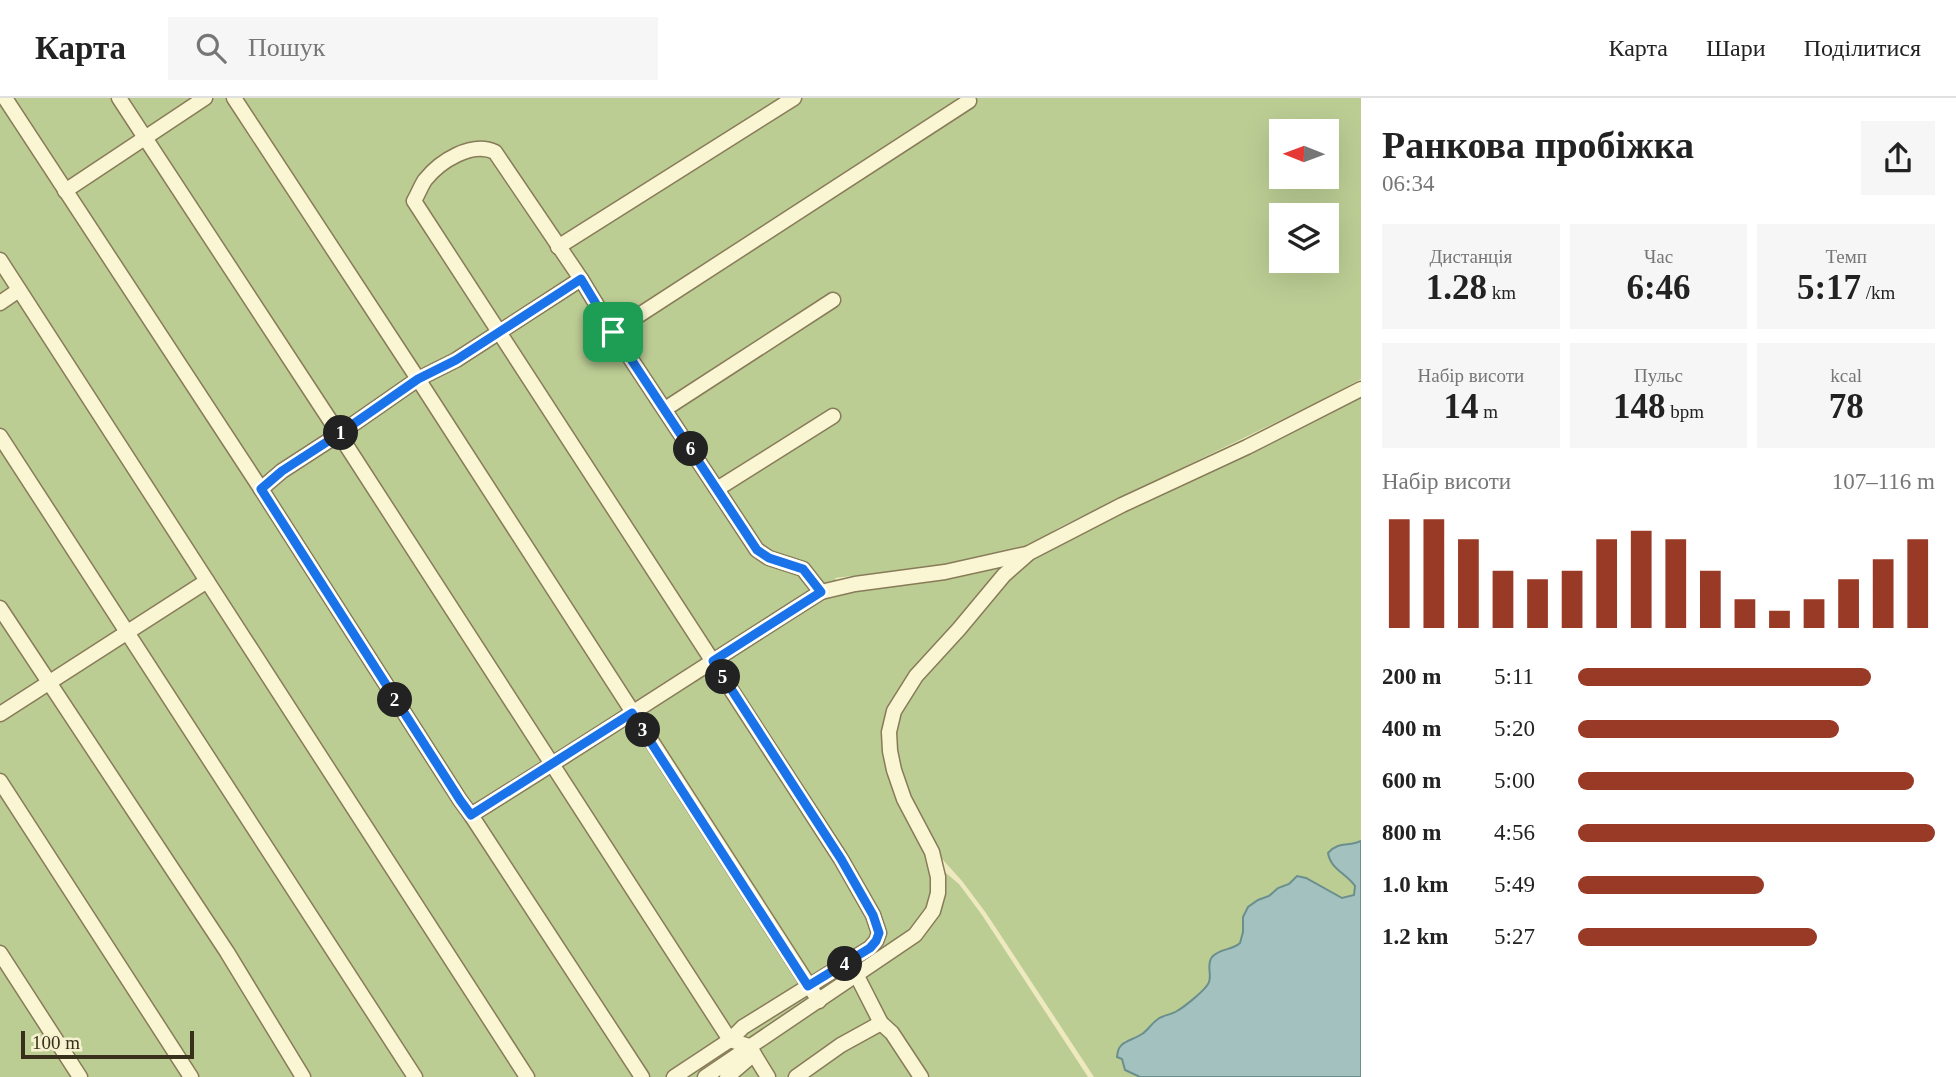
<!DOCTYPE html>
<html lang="uk">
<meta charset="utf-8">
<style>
:root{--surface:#fff;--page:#f6f6f6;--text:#222;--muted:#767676;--line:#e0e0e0;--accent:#993a26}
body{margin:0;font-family:Georgia,serif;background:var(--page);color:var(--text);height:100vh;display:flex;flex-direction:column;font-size:26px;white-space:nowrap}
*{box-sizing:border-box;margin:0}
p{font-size:23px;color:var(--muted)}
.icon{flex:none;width:38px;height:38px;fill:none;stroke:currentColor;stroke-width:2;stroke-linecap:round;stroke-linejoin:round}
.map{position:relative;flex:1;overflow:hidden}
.panel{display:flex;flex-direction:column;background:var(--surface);width:595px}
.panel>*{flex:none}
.needle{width:46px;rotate:271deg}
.tools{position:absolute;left:1269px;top:21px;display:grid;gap:14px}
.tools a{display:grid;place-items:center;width:70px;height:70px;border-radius:0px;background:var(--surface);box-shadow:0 7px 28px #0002;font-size:35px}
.scale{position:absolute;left:21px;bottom:18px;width:173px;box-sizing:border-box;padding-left:7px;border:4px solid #382f1c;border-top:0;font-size:19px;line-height:24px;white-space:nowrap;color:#382f1c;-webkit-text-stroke:5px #f6f2d0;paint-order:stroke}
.pin{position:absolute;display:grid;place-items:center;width:60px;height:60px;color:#fff;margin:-30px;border-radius:14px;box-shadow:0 4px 10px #0006}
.km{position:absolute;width:35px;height:35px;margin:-18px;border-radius:50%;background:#222;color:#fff;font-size:19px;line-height:35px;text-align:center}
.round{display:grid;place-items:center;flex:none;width:74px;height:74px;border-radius:0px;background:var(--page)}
.summary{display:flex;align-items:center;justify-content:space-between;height:119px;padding:0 21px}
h1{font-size:38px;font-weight:700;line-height:52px}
.figures{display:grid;grid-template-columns:repeat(3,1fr);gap:10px;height:119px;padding:7px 21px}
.figures div{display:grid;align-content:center;border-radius:0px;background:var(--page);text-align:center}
.figures b{font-size:35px;font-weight:700}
.figures small{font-size:19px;font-weight:400}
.figures p{font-size:19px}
.chart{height:196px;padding:14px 21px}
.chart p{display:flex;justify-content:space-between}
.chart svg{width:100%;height:126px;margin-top:7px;stroke:var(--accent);stroke-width:6}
ul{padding:0 21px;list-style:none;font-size:23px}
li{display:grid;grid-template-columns:112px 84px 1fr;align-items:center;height:52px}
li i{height:18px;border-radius:9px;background:var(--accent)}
header{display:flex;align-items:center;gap:42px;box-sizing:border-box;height:98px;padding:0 35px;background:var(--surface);border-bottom:2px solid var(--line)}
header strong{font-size:33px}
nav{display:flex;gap:38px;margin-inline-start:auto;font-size:24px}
.search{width:490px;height:63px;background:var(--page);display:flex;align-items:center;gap:18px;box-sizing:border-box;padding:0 24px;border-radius:0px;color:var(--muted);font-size:26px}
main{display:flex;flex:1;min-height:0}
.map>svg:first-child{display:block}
</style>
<header>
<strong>Карта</strong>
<div class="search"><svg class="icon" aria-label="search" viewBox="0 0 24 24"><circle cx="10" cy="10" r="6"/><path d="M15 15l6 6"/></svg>Пошук</div>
<nav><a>Карта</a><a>Шари</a><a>Поділитися</a></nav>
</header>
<main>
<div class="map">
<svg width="1361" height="979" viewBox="0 0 1361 979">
<rect width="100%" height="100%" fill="#efe9c0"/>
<g fill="#bccd94" fill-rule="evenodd">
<path d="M0,0H1361V281L1322,302L1060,429L1028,449L964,465L835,480L844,494L1007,466L914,576L884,654L887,675L899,705L928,760L959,786L982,817L1088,979H0ZM1281,33H1326V79H1281ZM1281,117H1326V163H1281Z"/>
<path d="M1361,297V743L1357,745L1343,746L1340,775L1349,779L1356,788L1355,797L1342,800L1306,780L1297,778L1289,786L1278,790L1269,798L1258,802L1242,827C1247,852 1230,848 1215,856L1208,887L1178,913L1158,920L1143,936L1124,943L1122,961L1125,972L1140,979H1094L986,815L962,783L934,752L898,672L893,635L906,600L992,500L1031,459Z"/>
</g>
<path fill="#a3c1be" stroke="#6a8f8d" stroke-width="2" d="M1361,743V979H1140L1125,972L1122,961L1117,959C1118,942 1130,944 1142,936C1148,932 1152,925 1158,921C1163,917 1171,917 1177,913C1184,909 1207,891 1209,884C1212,875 1206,867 1212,859C1220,850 1231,853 1240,845L1243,834V819L1248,809L1258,802L1269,798L1278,790L1289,786L1297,778L1306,780L1342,800L1354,797L1355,788C1346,775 1331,772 1328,755C1338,743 1349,749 1361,743Z"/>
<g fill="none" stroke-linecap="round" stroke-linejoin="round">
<defs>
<g id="minor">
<path d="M5,0L261,391L460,702L471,717L642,979"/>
<path d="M119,0L339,336L730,942L749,948L768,979"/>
<path d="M234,0L418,281L819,903"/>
<path d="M65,93L205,0"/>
<path d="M558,149L794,0"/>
<path d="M0,162L527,979"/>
<path d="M0,205L19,192"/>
<path d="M613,234L969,3"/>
<path d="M665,311L833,202"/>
<path d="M0,338L415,979"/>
<path d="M261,391L282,373L339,336L418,281L456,262L581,181"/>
<path d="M717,391L833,318"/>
<path d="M821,494L855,486L945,474L1026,456"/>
<path d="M0,510L227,854L303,979"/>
<path d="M0,616L207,483"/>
<path d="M0,683L191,979"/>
<path d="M471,717C589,644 704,568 821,494L803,471L769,460L757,452L613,234L581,181L495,54C472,43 440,63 425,82C421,88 418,96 414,103L841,761L873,817L879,835L876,843L870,850L743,929L730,942L674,979"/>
<path d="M0,855L80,979"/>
<path d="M857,878L881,925L892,935L921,979"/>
<path d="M705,979L915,837L933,813L938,795V779L932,754L904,701L894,672L890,653L889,634L894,613L916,578L959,531L1004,477L1029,455L1122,407L1247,349L1361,291"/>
<path d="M727,979L754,956"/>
<path d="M796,979L841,947L881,925"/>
</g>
</defs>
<use href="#minor" stroke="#887b58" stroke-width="17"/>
<use href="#minor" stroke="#faf5d3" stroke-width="14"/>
</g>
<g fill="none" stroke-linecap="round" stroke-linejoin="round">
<defs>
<path id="route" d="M581,181L613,234L757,452L769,460L803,471L821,494L713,563L841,761L873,817L879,835L876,843L870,850L808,888L632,615L471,717L460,702L261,391L282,373L339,336L418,281L456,262Z"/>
</defs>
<use href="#route" stroke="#fff" stroke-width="14"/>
<use href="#route" stroke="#1a73e8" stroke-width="9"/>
</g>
</svg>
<div class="tools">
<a><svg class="needle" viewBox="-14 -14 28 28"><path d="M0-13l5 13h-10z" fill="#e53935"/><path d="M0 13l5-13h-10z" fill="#767676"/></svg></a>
<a><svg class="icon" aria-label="layers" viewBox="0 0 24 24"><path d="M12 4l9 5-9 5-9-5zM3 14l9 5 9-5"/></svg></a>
</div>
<div class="scale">100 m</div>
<div class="pin" style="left:613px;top:234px;background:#1e9e55"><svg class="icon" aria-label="arrive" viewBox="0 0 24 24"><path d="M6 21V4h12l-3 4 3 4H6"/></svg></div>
<b class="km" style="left:341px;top:335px">1</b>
<b class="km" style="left:395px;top:602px">2</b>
<b class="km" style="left:643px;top:632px">3</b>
<b class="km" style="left:845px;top:866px">4</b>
<b class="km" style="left:723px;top:579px">5</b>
<b class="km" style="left:691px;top:351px">6</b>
</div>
<section class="panel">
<div class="summary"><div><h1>Ранкова пробіжка</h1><p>06:34</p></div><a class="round"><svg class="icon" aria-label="share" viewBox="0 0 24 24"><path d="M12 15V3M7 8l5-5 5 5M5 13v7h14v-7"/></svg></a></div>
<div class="figures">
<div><p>Дистанція</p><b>1.28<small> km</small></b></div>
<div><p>Час</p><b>6:46</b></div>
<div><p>Темп</p><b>5:17<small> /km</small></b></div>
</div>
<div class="figures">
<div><p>Набір висоти</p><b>14<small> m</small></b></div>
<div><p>Пульс</p><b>148<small> bpm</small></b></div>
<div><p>kcal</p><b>78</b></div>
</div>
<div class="chart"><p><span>Набір висоти</span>107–116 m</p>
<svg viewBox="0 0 160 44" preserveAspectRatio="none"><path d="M5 44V6M15 44V6M25 44V13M35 44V24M45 44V27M55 44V24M65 44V13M75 44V10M85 44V13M95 44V24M105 44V34M115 44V38M125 44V34M135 44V27M145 44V20M155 44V13"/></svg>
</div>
<ul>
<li><b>200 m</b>5:11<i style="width:82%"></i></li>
<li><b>400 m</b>5:20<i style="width:73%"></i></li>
<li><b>600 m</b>5:00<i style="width:94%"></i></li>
<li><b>800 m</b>4:56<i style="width:100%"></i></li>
<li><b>1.0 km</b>5:49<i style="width:52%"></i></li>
<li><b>1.2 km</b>5:27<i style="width:67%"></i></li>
</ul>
</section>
</main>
